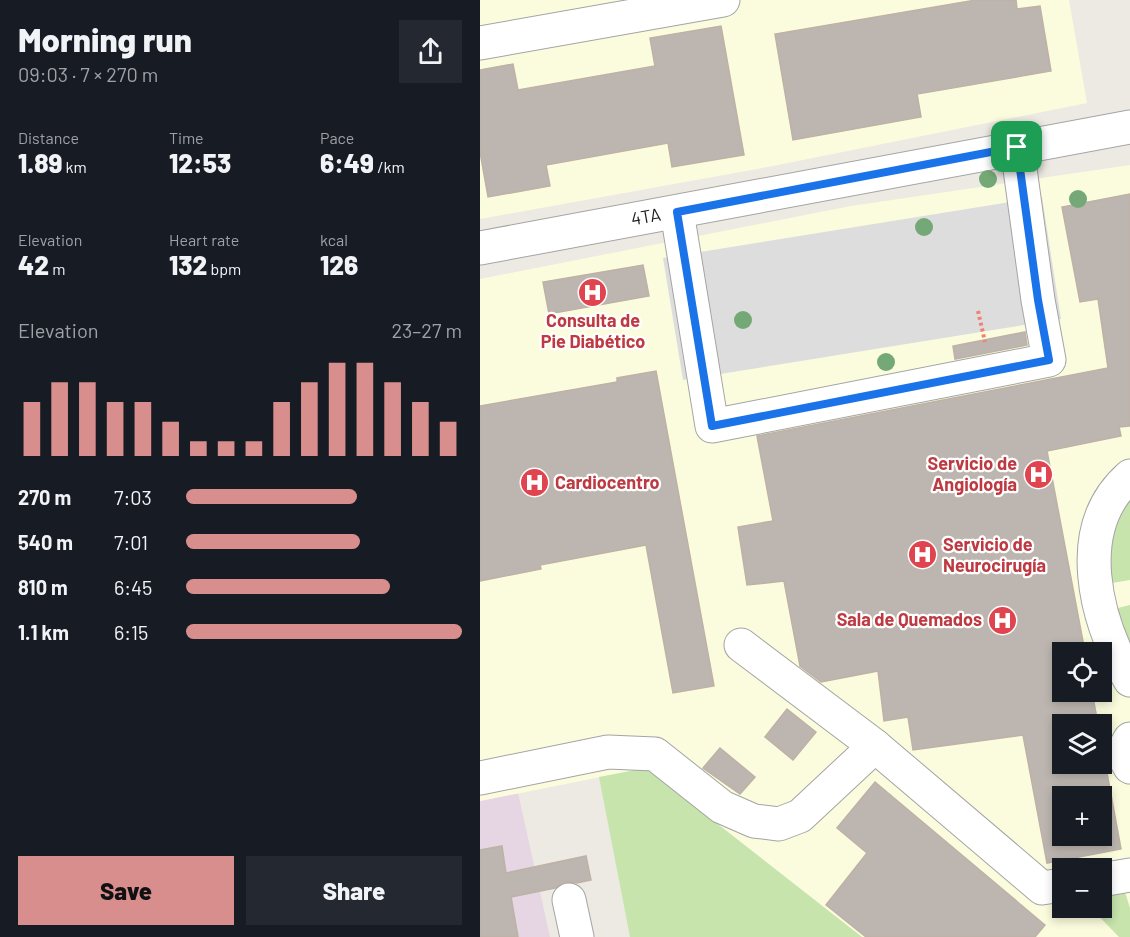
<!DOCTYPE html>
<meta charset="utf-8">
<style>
:root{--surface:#171b24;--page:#242831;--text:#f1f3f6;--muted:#9ea1a6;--accent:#d98e8e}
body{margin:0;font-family:Barlow,sans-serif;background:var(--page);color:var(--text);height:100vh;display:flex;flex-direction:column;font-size:22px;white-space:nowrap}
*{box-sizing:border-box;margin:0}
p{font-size:20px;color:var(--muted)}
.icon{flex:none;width:33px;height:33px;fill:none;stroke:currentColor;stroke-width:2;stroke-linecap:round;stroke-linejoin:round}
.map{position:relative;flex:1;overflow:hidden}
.panel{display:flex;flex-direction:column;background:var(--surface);width:480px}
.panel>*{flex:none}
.fabs{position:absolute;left:572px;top:642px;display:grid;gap:12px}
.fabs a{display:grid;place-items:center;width:60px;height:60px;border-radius:0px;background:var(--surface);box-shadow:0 3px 9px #0003;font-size:30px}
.pin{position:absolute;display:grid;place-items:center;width:51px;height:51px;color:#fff;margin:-26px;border-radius:12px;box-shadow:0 3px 9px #0006}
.round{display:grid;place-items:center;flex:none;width:63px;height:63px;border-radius:0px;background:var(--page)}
.summary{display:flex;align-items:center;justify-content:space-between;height:102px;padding:0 18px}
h1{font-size:33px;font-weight:800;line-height:45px}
.stats{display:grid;grid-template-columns:repeat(3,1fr);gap:9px;height:102px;padding:6px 18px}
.stats div{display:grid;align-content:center}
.stats b{font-size:26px;font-weight:800}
.stats small{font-size:16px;font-weight:400}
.stats p{font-size:16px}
.chart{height:168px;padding:12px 18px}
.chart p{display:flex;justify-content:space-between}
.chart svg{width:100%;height:108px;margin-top:6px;stroke:var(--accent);stroke-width:6}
.button{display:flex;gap:12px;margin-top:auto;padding:12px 18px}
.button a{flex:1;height:69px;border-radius:0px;background:var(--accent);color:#111;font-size:24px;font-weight:800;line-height:69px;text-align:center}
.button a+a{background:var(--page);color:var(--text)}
ul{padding:0 18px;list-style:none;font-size:20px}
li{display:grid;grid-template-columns:96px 72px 1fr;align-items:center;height:45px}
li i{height:15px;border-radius:8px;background:var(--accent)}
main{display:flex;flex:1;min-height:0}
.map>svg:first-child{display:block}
</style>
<main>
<section class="panel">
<div class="summary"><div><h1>Morning run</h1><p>09:03 · 7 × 270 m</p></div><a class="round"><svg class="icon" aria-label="share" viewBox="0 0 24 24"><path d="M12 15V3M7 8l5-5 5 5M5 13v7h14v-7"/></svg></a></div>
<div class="stats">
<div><p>Distance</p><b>1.89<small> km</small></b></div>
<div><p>Time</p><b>12:53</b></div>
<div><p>Pace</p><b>6:49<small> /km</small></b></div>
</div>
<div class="stats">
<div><p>Elevation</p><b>42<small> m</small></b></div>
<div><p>Heart rate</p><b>132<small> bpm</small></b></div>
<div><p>kcal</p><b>126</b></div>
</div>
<div class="chart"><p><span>Elevation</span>23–27 m</p>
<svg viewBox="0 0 160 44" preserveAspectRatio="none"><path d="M5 44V22M15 44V14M25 44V14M35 44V22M45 44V22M55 44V30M65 44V38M75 44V38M85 44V38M95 44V22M105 44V14M115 44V6M125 44V6M135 44V14M145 44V22M155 44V30"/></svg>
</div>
<ul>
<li><b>270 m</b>7:03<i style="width:62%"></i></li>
<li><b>540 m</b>7:01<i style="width:63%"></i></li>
<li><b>810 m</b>6:45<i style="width:74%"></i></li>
<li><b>1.1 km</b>6:15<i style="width:100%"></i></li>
</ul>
<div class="button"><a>Save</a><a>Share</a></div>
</section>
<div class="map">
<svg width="650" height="937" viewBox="0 0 650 937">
<rect width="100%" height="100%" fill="#edeae3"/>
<path fill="#e6d5e2" d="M38,793L70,937H0V801Z"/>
<g fill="#fbfcdd" fill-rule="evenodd">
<path d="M0,0H589L607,103L293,166L0,219Z"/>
<path d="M650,165V937H382L166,768L0,801V279L371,206ZM582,652H621V692H582ZM582,724H621V764H582ZM582,796H621V836H582ZM582,868H621V908H582Z"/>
</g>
<g fill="#c6e4ac">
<path d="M650,499V580L632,583C628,547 631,530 650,499Z"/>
<path d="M650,605V654L634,609Z"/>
<path d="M166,768L382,937H150L119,777Z"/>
<path d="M641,880L650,908V937H639L611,908H621V883Z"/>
</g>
<path fill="#ddd" d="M562,197L581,319L203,380L183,258Z"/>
<g fill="#bdb6b0" stroke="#beb1a6" stroke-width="1.5" fill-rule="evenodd">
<path d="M496,0H536L537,9L560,6L571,71L437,94L441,117L313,140L295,34Z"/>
<path d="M241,26L264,155L192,167L188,143L66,165L70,186L8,197L0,152V70L33,64L38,90L175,66L170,38Z"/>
<path d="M650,194V426L639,427L641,436L567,451L605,652H582V692H612L618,724H582V764H621V740L641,849L567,863L543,735L433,750L428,717L404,721L398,671L341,682L320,666L304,581L267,585L258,527L293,521L277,436L628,368L618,299L600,302L582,207ZM582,796H621V836H582Z"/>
<path d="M163,265L169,296L69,314L63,282Z"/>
<path d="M545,332L547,345L475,359L473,346Z"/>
<path d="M176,371L234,686L193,693L166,545L60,565L61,569L0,581V406L137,382V378Z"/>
<path d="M307,709L336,732L313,760L285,737Z"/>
<path d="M240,748L275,777L260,794L223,768Z"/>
<path d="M395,782L565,925L555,937H386L346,905L387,853L357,828Z"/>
<path d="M22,846L26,873L106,856L111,880L97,883L86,882L75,888L31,897L38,937H0V850Z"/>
</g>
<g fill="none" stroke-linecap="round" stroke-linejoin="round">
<defs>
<g id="minor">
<path d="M0,43L243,0"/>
<path d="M197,212L232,426L569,360L558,300L537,147"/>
<path d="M0,248L650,127"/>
<path d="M650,476C590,529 616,621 650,680"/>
<path d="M261,645L395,746L562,888L582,885"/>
<path d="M650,739L642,753L650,767"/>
<path d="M0,778L128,752L175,754L242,807L274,821L299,824L320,816L395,746"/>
<path d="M621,880L650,875"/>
<path d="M89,900L97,937"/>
</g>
</defs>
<use href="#minor" stroke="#a4a4a4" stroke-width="35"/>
<path stroke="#ef8272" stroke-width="4" stroke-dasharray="3 3" stroke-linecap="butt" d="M498,311L505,342"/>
<use href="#minor" stroke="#fff" stroke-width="33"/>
</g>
<g fill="#75a877">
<circle cx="508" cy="179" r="9"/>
<circle cx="598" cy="199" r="9"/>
<circle cx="444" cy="227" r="9"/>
<circle cx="263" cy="320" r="9"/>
<circle cx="406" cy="362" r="9"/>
</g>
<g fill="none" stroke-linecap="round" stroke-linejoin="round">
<defs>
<path id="route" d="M537,147L558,300L569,360L232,426L197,212Z"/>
</defs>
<use href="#route" stroke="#fff" stroke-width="12"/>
<use href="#route" stroke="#1a73e8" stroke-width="8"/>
</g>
<defs>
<symbol id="hospital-disc" viewBox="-11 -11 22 22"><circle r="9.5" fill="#e0444e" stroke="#fff"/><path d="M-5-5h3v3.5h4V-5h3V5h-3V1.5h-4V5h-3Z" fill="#fff"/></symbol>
</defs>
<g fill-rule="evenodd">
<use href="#hospital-disc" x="96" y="276" width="33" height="33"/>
<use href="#hospital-disc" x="542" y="458" width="33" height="33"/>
<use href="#hospital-disc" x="38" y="466" width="33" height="33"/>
<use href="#hospital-disc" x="426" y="538" width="33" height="33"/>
<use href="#hospital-disc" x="506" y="604" width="33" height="33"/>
</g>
<g text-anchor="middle" stroke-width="4.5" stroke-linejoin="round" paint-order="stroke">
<g font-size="18" fill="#1d1d1d" stroke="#fff">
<text transform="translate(166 217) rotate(-10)" y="6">4TA</text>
</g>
<g font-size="18" font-weight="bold" fill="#be3a42" stroke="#fff" text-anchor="end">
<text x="113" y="327" text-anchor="middle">Consulta de<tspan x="113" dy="21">Pie Diabético</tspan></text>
<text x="537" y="470">Servicio de<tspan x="537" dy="21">Angiología</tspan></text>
<text x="75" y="489" text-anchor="start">Cardiocentro</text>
<text x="463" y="551" text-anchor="start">Servicio de<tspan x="463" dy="21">Neurocirugía</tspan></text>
<text x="502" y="626">Sala de Quemados</text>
</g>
</g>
</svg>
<div class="fabs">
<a><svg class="icon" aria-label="locate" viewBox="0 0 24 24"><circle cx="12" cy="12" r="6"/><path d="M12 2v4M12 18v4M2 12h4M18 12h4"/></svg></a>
<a><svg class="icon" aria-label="layers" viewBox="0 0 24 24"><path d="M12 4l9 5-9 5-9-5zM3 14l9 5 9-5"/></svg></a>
<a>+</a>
<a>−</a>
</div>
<div class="pin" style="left:537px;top:147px;background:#1e9e55"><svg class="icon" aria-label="arrive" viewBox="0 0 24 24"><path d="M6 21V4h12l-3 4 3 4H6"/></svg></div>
</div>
</main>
